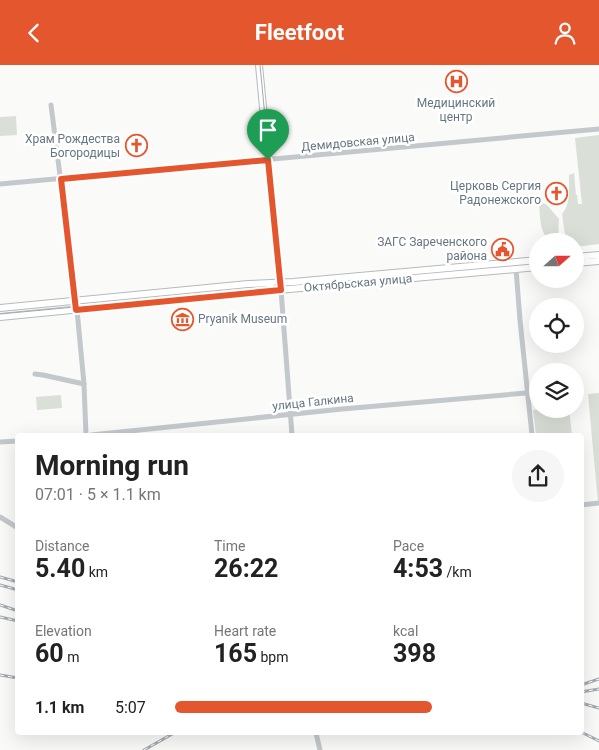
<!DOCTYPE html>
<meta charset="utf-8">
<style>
:root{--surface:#fff;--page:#f6f6f6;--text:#222;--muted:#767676;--accent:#e4572e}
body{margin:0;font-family:Roboto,sans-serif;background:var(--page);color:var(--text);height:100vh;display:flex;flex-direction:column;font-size:19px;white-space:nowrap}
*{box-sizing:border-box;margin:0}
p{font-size:16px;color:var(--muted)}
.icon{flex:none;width:28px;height:28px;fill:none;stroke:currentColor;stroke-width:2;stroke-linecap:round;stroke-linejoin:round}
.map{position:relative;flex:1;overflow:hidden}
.sheet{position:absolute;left:15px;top:368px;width:569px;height:302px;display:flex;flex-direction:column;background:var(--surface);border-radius:5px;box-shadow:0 5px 20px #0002}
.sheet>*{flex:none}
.needle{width:32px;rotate:69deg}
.buttons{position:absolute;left:529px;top:168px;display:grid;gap:10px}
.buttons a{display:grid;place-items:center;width:55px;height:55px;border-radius:50%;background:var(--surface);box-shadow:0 5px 20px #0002;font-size:25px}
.pin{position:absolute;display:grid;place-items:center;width:42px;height:42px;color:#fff;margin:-51px -21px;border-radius:50% 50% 50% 0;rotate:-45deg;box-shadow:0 0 5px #0007}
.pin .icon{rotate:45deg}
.round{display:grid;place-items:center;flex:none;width:52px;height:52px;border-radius:26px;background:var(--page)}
.headline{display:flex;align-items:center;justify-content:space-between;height:85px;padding:0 20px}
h1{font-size:28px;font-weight:700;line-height:38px}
.metrics{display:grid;grid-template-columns:repeat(3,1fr);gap:8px;height:85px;padding:5px 20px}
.metrics div{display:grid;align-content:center}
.metrics b{font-size:25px;font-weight:700}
.metrics small{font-size:14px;font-weight:400}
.metrics p{font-size:14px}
ul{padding:0 20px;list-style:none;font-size:16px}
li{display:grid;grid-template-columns:80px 60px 1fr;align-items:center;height:38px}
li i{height:12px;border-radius:6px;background:var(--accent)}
header{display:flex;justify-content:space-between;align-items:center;height:65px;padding:0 20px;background:var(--accent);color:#fff;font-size:22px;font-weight:700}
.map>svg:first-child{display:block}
</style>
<header><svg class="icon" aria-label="back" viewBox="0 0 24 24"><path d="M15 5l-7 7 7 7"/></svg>Fleetfoot<svg class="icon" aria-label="person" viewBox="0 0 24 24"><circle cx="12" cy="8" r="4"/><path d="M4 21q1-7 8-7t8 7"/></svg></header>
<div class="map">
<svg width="599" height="685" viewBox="0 0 599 685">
<rect width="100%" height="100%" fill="#fafaf8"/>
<g fill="#dadfd7">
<path d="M16,51L17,70L0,71V52Z"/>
<path d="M599,70V179L575,182V176H566L562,149C571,139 569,123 569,110L574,108L576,130H577L578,139H582L575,73Z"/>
<path d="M543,138L547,140L559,154L558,176H550C539,166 541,155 539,141Z"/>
<path d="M599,328V437L598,438L588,329Z"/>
<path d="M61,330L62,343L37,345L36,332Z"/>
<path d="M552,344H569L572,370H536L533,345Z"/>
</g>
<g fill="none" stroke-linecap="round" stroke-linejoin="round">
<defs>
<g id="major">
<path d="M259,0L280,220"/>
<path d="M575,192L599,190"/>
<path d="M575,198L599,196"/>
<path d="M0,243L248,219L293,217L538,195"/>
<path d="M0,252L267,226L538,202"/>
</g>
</defs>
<use href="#major" stroke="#b5babe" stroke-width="8"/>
<g stroke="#c3c8cc" stroke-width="5">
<path d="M51,40L76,236"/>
<path d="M0,119L599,64"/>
<path d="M516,204L520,255L532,370"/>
<path d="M281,225L292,370"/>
<path d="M77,245L84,319L86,370"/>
<path d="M35,309L43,310L84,319"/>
<path d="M575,323L576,322"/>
<path d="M91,370L342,344L538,327"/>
<path d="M0,377L18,376"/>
<path d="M581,440L599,438"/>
<path d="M0,452L18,463"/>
<path d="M316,668L320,685"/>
</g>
<use href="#major" stroke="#fff" stroke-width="6"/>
<path stroke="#a2aab0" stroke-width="1" d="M0,249L267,224C276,222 280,216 280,207L260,0"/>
<defs>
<g id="rail">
<path d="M0,512L18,517"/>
<path d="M0,520L18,525"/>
<path d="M0,540L18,546"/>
<path d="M0,552L18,556"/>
<path d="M0,610L18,613"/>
<path d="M581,620L599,614"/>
<path d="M581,627L599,624"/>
<path d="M581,638L599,643"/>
<path d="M581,667L599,676"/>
<path d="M144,685L174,668"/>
</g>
</defs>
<use href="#rail" stroke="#a2aab0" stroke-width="3"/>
<use href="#rail" stroke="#fff" stroke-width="1" stroke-dasharray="4" stroke-linecap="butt"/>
</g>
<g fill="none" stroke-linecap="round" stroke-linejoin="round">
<defs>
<path id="route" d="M268,95L281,225L76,245L61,114Z"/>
</defs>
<use href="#route" stroke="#fff" stroke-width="10"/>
<use href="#route" stroke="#e4572e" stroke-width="6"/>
</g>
<defs>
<symbol id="hospital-ring" viewBox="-11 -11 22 22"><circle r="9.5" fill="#fff" stroke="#e4572e" stroke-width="1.5"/><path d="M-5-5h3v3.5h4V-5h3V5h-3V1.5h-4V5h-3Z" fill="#e4572e"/></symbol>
<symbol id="church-ring" viewBox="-11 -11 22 22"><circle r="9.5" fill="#fff" stroke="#e4572e" stroke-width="1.5"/><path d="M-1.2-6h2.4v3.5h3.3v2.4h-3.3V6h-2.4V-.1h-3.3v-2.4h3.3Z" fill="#e4572e"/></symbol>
<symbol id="civic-ring" viewBox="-11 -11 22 22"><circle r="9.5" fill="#fff" stroke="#e4572e" stroke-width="1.5"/><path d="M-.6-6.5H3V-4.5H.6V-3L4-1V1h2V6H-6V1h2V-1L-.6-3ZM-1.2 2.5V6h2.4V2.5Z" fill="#e4572e"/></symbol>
<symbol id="museum-ring" viewBox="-11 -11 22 22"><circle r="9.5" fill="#fff" stroke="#e4572e" stroke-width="1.5"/><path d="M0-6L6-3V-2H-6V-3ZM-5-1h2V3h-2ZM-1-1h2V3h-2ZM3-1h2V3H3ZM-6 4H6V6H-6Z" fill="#e4572e"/></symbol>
</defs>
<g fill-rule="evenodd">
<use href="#hospital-ring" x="444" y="4" width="25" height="25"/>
<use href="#church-ring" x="124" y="68" width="25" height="25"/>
<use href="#church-ring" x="544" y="116" width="25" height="25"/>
<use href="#civic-ring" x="490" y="172" width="25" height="25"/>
<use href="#museum-ring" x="170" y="242" width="25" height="25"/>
</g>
<g text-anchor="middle" stroke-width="5" stroke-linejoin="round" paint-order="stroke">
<g font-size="12" fill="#657683" stroke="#fff" text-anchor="end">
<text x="456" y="42" text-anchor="middle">Медицинский<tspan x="456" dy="14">центр</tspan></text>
<text x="120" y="78">Храм Рождества<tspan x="120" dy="14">Богородицы</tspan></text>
<text x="541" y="125">Церковь Сергия<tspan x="541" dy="14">Радонежского</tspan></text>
<text x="487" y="181">ЗАГС Зареченского<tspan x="487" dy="14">района</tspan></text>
<text x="198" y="258" text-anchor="start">Pryanik Museum</text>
</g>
<g font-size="12" fill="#657683" stroke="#fff">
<text transform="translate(358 77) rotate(-5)" y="4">Демидовская улица</text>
<text transform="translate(358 218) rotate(-5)" y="4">Октябрьская улица</text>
<text transform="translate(313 337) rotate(-6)" y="4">улица Галкина</text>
</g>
</g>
</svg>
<div class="buttons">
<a><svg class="needle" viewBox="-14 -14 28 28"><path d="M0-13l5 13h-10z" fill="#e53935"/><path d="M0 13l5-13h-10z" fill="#767676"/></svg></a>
<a><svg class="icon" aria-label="locate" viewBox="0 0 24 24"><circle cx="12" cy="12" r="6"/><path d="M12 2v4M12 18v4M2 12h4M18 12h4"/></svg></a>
<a><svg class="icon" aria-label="layers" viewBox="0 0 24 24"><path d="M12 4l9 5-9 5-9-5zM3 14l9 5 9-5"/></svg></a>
</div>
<div class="pin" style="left:268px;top:95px;background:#1e9e55"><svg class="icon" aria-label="arrive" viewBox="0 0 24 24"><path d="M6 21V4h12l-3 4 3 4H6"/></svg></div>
<section class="sheet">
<div class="headline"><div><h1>Morning run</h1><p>07:01 · 5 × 1.1 km</p></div><a class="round"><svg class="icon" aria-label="share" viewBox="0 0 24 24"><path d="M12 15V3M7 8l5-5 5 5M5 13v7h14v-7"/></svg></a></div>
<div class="metrics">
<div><p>Distance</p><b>5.40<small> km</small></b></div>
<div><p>Time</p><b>26:22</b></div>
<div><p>Pace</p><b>4:53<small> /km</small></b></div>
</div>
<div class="metrics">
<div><p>Elevation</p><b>60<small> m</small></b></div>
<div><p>Heart rate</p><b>165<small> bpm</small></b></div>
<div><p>kcal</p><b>398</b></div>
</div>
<ul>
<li><b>1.1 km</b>5:07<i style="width:66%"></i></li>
</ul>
</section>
</div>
